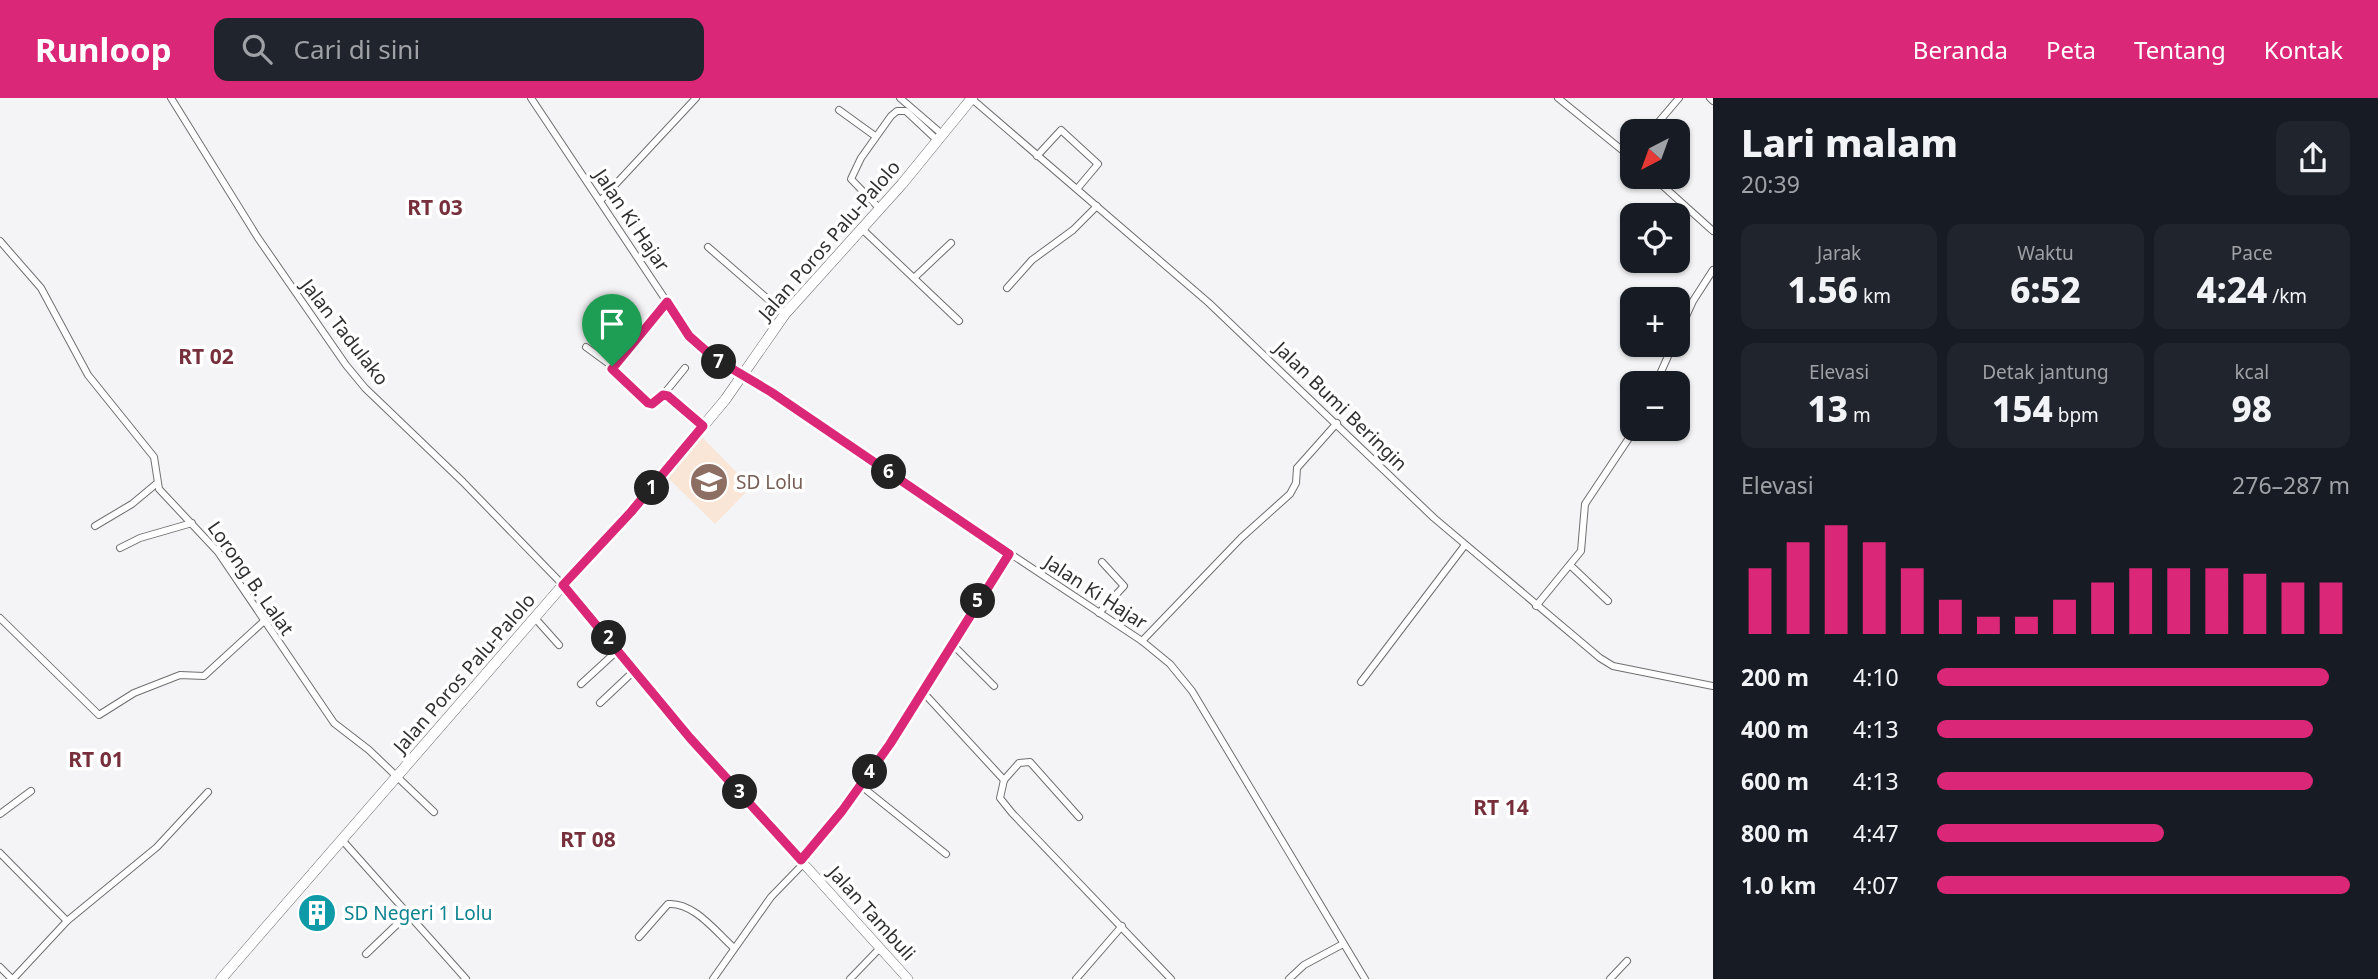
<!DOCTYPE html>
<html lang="id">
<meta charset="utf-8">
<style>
:root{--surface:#171b24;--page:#20242c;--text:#f1f3f6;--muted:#9ea1a6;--accent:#db2777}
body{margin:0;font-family:"Noto Sans",sans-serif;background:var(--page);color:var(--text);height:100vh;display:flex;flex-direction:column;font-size:26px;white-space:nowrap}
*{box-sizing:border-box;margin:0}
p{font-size:23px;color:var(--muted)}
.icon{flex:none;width:38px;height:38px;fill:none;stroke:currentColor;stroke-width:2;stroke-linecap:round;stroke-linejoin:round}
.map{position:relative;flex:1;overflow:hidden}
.details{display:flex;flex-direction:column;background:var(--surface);width:665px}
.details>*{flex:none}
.needle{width:46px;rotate:221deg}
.controls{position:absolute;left:1620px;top:21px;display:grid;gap:14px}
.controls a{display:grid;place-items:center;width:70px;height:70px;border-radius:14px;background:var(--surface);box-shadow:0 2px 5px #0004;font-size:35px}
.pin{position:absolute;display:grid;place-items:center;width:60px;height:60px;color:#fff;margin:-72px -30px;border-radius:50% 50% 50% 0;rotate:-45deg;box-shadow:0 0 7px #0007}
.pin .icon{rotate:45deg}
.km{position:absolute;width:35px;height:35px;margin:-18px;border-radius:50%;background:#222;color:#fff;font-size:19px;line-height:35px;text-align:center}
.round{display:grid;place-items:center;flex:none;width:74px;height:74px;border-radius:14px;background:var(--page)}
.summary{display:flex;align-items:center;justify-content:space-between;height:119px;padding:0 28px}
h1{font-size:38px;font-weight:800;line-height:52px}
.metrics{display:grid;grid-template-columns:repeat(3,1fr);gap:10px;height:119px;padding:7px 28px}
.metrics div{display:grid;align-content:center;border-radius:14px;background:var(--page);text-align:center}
.metrics b{font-size:35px;font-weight:800}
.metrics small{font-size:19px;font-weight:400}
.metrics p{font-size:19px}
.chart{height:196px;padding:14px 28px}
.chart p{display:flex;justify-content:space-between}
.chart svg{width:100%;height:126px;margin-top:7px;stroke:var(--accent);stroke-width:6}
ul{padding:0 28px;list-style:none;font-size:23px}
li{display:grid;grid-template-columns:112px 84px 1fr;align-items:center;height:52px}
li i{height:18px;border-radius:9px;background:var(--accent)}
header{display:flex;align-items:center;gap:42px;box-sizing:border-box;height:98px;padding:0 35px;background:var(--accent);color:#fff}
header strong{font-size:33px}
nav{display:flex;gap:38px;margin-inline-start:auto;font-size:24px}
.search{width:490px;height:63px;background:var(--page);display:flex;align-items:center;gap:18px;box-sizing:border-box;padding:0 24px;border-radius:14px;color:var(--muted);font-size:26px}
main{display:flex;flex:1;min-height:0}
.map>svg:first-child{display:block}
</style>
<header>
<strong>Runloop</strong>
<div class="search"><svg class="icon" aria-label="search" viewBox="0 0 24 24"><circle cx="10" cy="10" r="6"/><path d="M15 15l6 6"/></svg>Cari di sini</div>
<nav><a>Beranda</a><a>Peta</a><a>Tentang</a><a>Kontak</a></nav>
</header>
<main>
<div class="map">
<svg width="1713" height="881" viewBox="0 0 1713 881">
<rect width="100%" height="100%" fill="#f4f4f6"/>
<path fill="#fae6d7" d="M702,339L751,389L715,426L667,379Z"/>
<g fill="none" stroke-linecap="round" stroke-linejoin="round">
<defs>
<g id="street">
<path d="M171,0L258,140L346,267L365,290L463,384L563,487"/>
<path d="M531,0L679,222L706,254L1142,543L1170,566L1192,593L1365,881"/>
<path d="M900,0L943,37"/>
<path d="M1558,0L1633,61"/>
<path d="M1710,0L1713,3"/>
<path d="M972,1L1209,205L1434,420L1600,560L1613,568L1713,588"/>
<path d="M839,12L875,38"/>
<path d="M1651,33L1679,0"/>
<path d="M1037,58L1061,32L1098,66L1077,91"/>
<path d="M1653,79L1713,133"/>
<path d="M600,103L696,0"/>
<path d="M879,110L851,81L861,60L891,18L897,13H906L938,43"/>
<path d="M861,130L959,223"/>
<path d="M0,143L41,190L88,277L154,359L159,391L218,454L334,625L369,652L434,714"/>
<path d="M708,149L785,216"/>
<path d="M915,179L951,145"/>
<path d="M1007,190L1032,162L1073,132L1097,108"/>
<path d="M667,204L612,271L649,305L654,306L663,297L668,298L703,328"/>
<path d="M612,225L632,244"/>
<path d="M1678,236L1693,203L1713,172"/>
<path d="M586,249L612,268"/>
<path d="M1656,285L1673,247"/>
<path d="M663,297L685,270"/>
<path d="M95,428L132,406L156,386"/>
<path d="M120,450L140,440L192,425"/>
<path d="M1570,467L1608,503"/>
<path d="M1536,508L1581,453L1585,406L1635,331"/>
<path d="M1099,515L1124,488L1102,464"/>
<path d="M534,519L559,547"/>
<path d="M0,520L99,617L134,595L180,577L204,578L263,524"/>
<path d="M1142,543L1241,440L1290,396L1296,385L1297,370L1337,325"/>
<path d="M951,545L994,588"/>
<path d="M1361,584L1465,447"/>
<path d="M581,586L618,552"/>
<path d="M922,593L1004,682L1000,700L1012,715L1171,881"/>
<path d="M600,605L635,572"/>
<path d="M1004,682L1019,665L1030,664L1079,719"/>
<path d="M860,687L946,756"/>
<path d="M0,716L31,693"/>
<path d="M343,743L466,881"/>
<path d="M0,755L67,823"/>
<path d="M801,762L890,646L1009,456"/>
<path d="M639,839L668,806C694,804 716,834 734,850"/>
<path d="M366,856L409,815"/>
<path d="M0,869L12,881"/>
<path d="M13,881L67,823L157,749L208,694"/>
<path d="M713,881L771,799L804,765"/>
<path d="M850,881L879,851"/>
<path d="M1076,881L1122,828"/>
<path d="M1289,881L1304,867L1343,846"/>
<path d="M1610,881L1627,863"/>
</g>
<path id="secondary" d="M563,487L690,640L908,881"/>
<path id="primary" d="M221,881L563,487L631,414L725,302L785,216L902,86L972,0"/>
</defs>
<use href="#street" stroke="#6f6f70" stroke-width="8"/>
<use href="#secondary" stroke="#6f6f70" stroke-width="10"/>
<use href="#primary" stroke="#6f6f70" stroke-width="11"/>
<use href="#street" stroke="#fff" stroke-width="6"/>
<use href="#secondary" stroke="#fff" stroke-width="9"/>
<use href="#primary" stroke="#fff" stroke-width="10"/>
</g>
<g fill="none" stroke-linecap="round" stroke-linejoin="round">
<defs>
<path id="route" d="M667,204L689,238L714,260L771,294L1009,456L890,646L842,713L801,762L690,640L563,487L631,414L703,328L668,298L663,297L652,306L648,305L612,271Z"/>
</defs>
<use href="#route" stroke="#fff" stroke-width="14"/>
<use href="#route" stroke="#db2777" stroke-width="9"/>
</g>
<defs>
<symbol id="school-disc" viewBox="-11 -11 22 22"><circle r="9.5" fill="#8d6e63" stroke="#fff"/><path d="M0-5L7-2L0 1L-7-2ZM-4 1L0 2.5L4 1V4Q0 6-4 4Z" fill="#fff"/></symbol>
<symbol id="building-disc" viewBox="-11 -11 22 22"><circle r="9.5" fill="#0f9aa8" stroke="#fff"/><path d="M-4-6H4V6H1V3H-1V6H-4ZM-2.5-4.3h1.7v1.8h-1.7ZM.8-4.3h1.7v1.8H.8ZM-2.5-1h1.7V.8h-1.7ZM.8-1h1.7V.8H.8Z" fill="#fff"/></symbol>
</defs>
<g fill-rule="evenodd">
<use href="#school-disc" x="687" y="362" width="44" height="44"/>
<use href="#building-disc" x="295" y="793" width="44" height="44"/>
</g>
<g text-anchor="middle" stroke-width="7" stroke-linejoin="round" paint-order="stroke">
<g font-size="19" fill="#2f2f2f" stroke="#fff">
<text transform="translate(632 122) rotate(56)" y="7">Jalan Ki Hajar</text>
<text transform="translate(829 142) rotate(-49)" y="7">Jalan Poros Palu-Palolo</text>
<text transform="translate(345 234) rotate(52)" y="7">Jalan Tadulako</text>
<text transform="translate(1341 308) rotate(44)" y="7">Jalan Bumi Beringin</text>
<text transform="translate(251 480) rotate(55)" y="7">Lorong B. Lalat</text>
<text transform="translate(1096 494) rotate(33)" y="7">Jalan Ki Hajar</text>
<text transform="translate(464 575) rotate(-49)" y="7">Jalan Poros Palu-Palolo</text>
<text transform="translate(872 815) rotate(48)" y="7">Jalan Tambuli</text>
</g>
<g font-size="19" fill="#785e54" stroke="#fff" text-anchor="start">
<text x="736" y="391">SD Lolu</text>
</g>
<g font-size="19" fill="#0d838f" stroke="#fff" text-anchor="start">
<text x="344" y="822">SD Negeri 1 Lolu</text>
</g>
<g font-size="21" font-weight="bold" fill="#77303b" stroke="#fff">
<text x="435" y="117">RT 03</text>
<text x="206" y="266">RT 02</text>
<text x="96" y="669">RT 01</text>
<text x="1501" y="717">RT 14</text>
<text x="588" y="749">RT 08</text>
</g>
</g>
</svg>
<div class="controls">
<a><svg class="needle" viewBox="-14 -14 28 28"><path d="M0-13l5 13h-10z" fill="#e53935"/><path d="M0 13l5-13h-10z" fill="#9ea1a6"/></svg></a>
<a><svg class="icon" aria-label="locate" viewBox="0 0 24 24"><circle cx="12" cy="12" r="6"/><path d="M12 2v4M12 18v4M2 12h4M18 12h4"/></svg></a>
<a>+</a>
<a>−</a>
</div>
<div class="pin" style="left:612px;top:268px;background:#1e9e55"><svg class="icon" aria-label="arrive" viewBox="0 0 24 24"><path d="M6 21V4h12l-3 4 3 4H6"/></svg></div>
<b class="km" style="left:652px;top:390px">1</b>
<b class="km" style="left:609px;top:540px">2</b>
<b class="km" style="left:740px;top:694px">3</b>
<b class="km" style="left:870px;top:674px">4</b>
<b class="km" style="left:978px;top:503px">5</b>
<b class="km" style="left:889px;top:374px">6</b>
<b class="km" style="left:719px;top:264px">7</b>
</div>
<section class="details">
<div class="summary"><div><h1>Lari malam</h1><p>20:39</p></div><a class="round"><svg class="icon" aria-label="share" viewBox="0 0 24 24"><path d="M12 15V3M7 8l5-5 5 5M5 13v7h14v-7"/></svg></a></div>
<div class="metrics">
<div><p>Jarak</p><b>1.56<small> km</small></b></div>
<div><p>Waktu</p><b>6:52</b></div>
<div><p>Pace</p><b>4:24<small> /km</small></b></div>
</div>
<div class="metrics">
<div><p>Elevasi</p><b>13<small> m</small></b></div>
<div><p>Detak jantung</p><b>154<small> bpm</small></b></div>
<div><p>kcal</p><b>98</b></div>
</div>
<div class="chart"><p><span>Elevasi</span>276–287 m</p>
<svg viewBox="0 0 160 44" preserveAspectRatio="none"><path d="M5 44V21M15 44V12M25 44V6M35 44V12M45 44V21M55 44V32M65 44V38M75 44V38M85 44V32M95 44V26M105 44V21M115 44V21M125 44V21M135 44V23M145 44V26M155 44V26"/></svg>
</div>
<ul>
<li><b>200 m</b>4:10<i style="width:95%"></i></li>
<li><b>400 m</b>4:13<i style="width:91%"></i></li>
<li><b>600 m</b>4:13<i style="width:91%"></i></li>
<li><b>800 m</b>4:47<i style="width:55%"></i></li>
<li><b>1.0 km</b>4:07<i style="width:100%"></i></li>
</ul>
</section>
</main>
